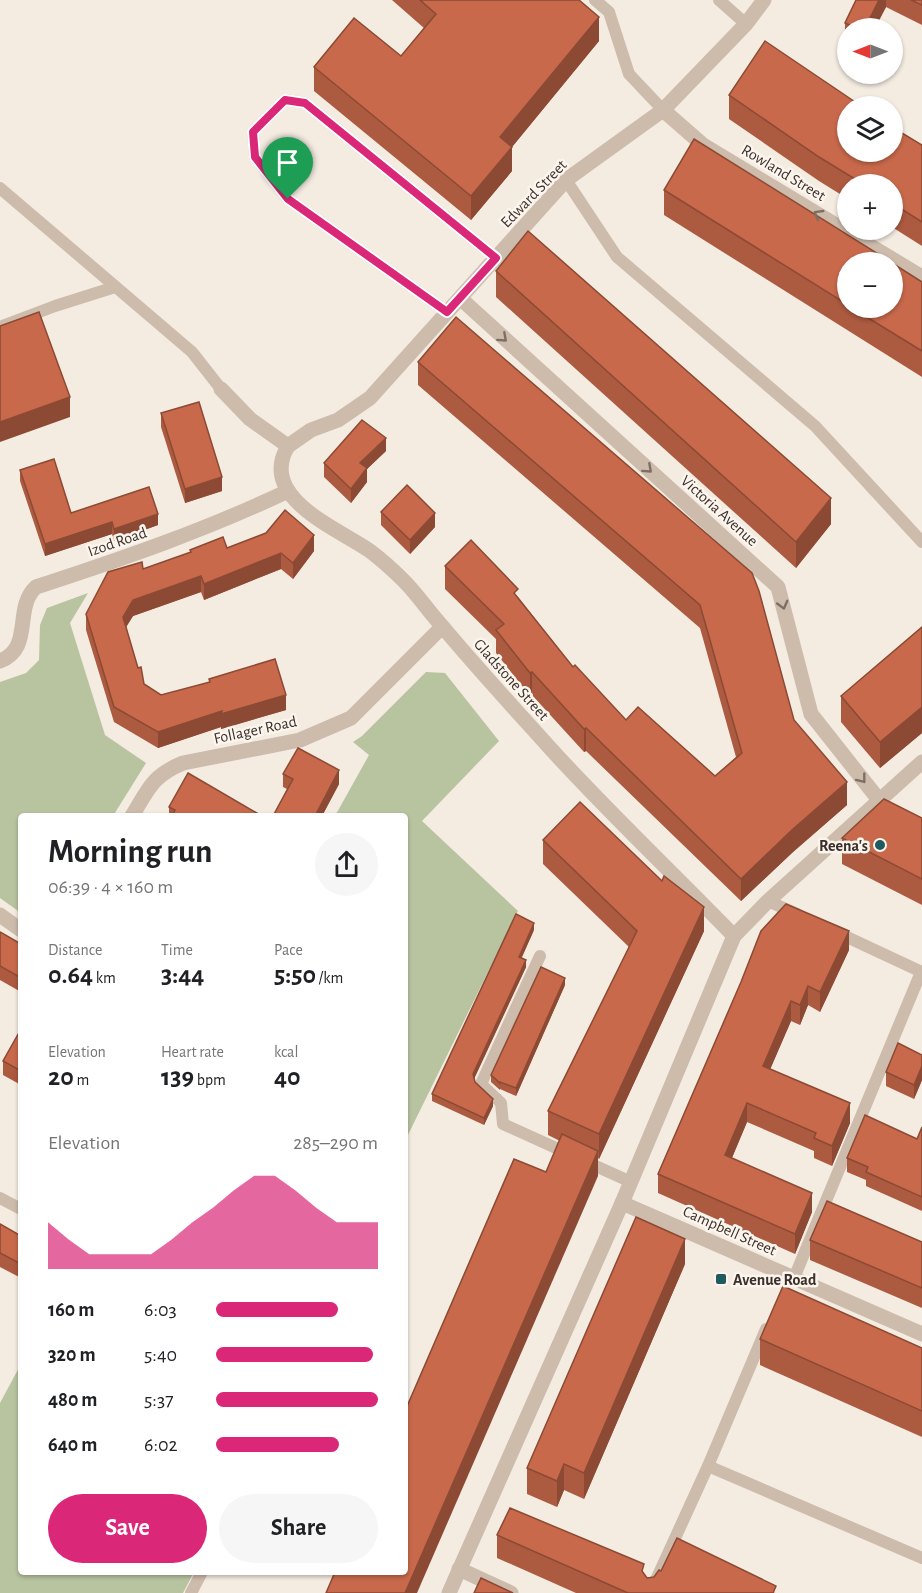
<!DOCTYPE html>
<meta charset="utf-8">
<style>
:root{--surface:#fff;--page:#f6f6f6;--text:#202124;--muted:#757577;--accent:#db2777}
body{margin:0;font-family:"Alegreya Sans",sans-serif;background:var(--page);color:var(--text);height:100vh;display:flex;flex-direction:column;font-size:22px;white-space:nowrap}
*{box-sizing:border-box;margin:0}
p{font-size:20px;color:var(--muted)}
.icon{flex:none;width:33px;height:33px;fill:none;stroke:currentColor;stroke-width:2;stroke-linecap:round;stroke-linejoin:round}
.map{position:relative;flex:1;overflow:hidden}
.drawer{position:absolute;left:18px;top:813px;width:390px;height:762px;display:flex;flex-direction:column;background:var(--surface);border-radius:6px;box-shadow:0 2px 4px #0004}
.drawer>*{flex:none}
.needle{width:39px;rotate:270deg}
.buttons{position:absolute;left:837px;top:18px;display:grid;gap:12px}
.buttons a{display:grid;place-items:center;width:66px;height:66px;border-radius:50%;background:var(--surface);box-shadow:0 2px 4px #0004;font-size:30px}
.pin{position:absolute;display:grid;place-items:center;width:51px;height:51px;color:#fff;margin:-62px -26px;border-radius:50% 50% 50% 0;rotate:-45deg;box-shadow:0 0 6px #0007}
.pin .icon{rotate:45deg}
.round{display:grid;place-items:center;flex:none;width:63px;height:63px;border-radius:32px;background:var(--page)}
.summary{display:flex;align-items:center;justify-content:space-between;height:102px;padding:0 30px}
h1{font-size:33px;font-weight:700;line-height:45px}
.figures{display:grid;grid-template-columns:repeat(3,1fr);gap:9px;height:102px;padding:6px 30px}
.figures div{display:grid;align-content:center}
.figures b{font-size:26px;font-weight:700}
.figures small{font-size:16px;font-weight:400}
.figures p{font-size:16px}
.chart{height:168px;padding:12px 30px}
.chart p{display:flex;justify-content:space-between}
.chart svg{width:100%;height:108px;margin-top:6px;fill:var(--accent);opacity:.7}
.primary-button{display:flex;gap:12px;margin-top:auto;padding:12px 30px}
.primary-button a{flex:1;height:69px;border-radius:36px;background:var(--accent);color:#fff;font-size:24px;font-weight:700;line-height:69px;text-align:center}
.primary-button a+a{background:var(--page);color:var(--text)}
ul{padding:0 30px;list-style:none;font-size:20px}
li{display:grid;grid-template-columns:96px 72px 1fr;align-items:center;height:45px}
li i{height:15px;border-radius:8px;background:var(--accent)}
.map>svg:first-child{display:block}
</style>
<div class="map">
<svg width="922" height="1593" viewBox="0 0 922 1593">
<rect width="100%" height="100%" fill="#f4ebe1"/>
<g fill="#b8c4a0">
<path d="M88,593L70,623L105,735L146,763L113,816H21V913L0,898V682L26,673L39,660L40,625L47,608Z"/>
<path d="M426,672L445,673L499,741L422,821L518,911L405,1141V816H335L369,755L353,742L362,736Z"/>
<path d="M21,1364V1572H194L183,1593H0V1403Z"/>
</g>
<g fill="none" stroke-linecap="round" stroke-linejoin="round">
<g stroke="#cdbbac" stroke-width="12">
<path d="M595,0L609,12L629,74L663,110"/>
<path d="M719,0L746,24"/>
<path d="M566,180L617,257L815,426L922,542"/>
<path d="M0,188L192,352L221,389"/>
<path d="M447,312L288,199L255,157L253,132L285,100L305,103L496,258"/>
<path d="M0,327L55,306L115,287"/>
<path d="M768,901L797,914"/>
<path d="M834,931L922,972"/>
<path d="M540,956L481,1084L501,1103L503,1124L631,1182"/>
<path d="M0,1198L21,1209"/>
<path d="M794,1278L921,972"/>
<path d="M708,1466L766,1329"/>
<path d="M191,1593L202,1572"/>
<path d="M650,1593L708,1466L922,1558"/>
</g>
<g stroke="#cdbbac" stroke-width="15">
<path d="M663,110L703,145L922,277"/>
<path d="M460,298L778,587L811,714L879,800"/>
<path d="M221,389L250,419L288,446L311,430L338,420L370,398L566,180L663,110L746,24L764,0"/>
<path d="M288,446C257,498 339,529 370,551C382,560 394,571 404,581C418,595 429,612 442,626C477,668 514,708 550,748C609,813 673,873 734,936"/>
<path d="M0,661C34,648 13,608 36,587C122,559 206,530 288,491"/>
<path d="M132,816C149,788 152,776 183,763L300,740L351,718L442,627"/>
<path d="M0,915L21,930"/>
<path d="M622,1203L922,1334"/>
<path d="M459,1569L511,1593"/>
<path d="M449,1593L622,1203L734,936L768,901L922,762"/>
</g>
</g>
<g fill="#ac5a40">
<path d="M392,0H579L599,41L512,147V171L471,220L314,91V67L401,56L424,28Z"/>
<path d="M856,0H922V25L886,7L875,28H848V43L845,42V23Z"/>
<path d="M729,95L861,106L922,145V246L892,227V184H848V199L819,181L729,119Z"/>
<path d="M664,190L848,262V308H892L922,282V377L664,215Z"/>
<path d="M496,271L831,524L796,568L496,297Z"/>
<path d="M418,362L752,573L794,720L847,805L793,852L741,901L586,751L584,752L532,695L530,696L496,653V639L445,589V566L518,597L573,667L626,720L715,776L736,757L700,628L418,385Z"/>
<path d="M161,413L222,491L185,503L161,427Z"/>
<path d="M386,451L367,469V482L351,503L324,477V463Z"/>
<path d="M20,470L71,513L158,525L114,541L112,534L45,556L20,481Z"/>
<path d="M381,512L435,527L410,554L381,525Z"/>
<path d="M227,548L314,551L293,579L281,569L204,600L201,592L133,616L126,627L138,668L144,684L161,695L209,683V679L286,710L221,729V727L158,748L114,722L86,630V614L190,553V550Z"/>
<path d="M922,627V733L880,768L841,722V696Z"/>
<path d="M283,774L339,784L322,816H273L287,789L283,787Z"/>
<path d="M169,807L262,816H169Z"/>
<path d="M922,818V905L842,864V838Z"/>
<path d="M543,840L704,931L599,1159L598,1158V1176L546,1172L560,1141L548,1135V1111L629,947L543,864Z"/>
<path d="M534,930L521,958L526,967L474,1079L475,1082L493,1106L484,1125L432,1101V1094Z"/>
<path d="M0,932L21,944V992L0,980Z"/>
<path d="M849,950L820,1012L808,1005L800,1025L791,1021L770,1069L850,1123L832,1166L814,1158V1151L747,1122L732,1158L812,1212L795,1254L658,1193V1174L741,982Z"/>
<path d="M565,985L516,1096L500,1089V1090L491,1082V1075Z"/>
<path d="M21,1029V1085L3,1075V1061Z"/>
<path d="M922,1055V1080L914,1099L886,1086V1072Z"/>
<path d="M922,1127V1211L866,1186V1180L847,1172V1158L917,1139Z"/>
<path d="M0,1224L21,1236V1278L0,1267Z"/>
<path d="M810,1240L922,1242V1308L810,1260Z"/>
<path d="M685,1264L584,1499L564,1490L557,1507L527,1494V1468Z"/>
<path d="M760,1339L922,1348V1437L760,1365Z"/>
<path d="M497,1535L644,1574L647,1578L776,1593H576L497,1558Z"/>
</g>
<g fill="#8c4a34">
<path d="M879,0H886V7L875,28H865Z"/>
<path d="M599,17V41L512,147V171L471,220V196L500,137Z"/>
<path d="M70,397V417L0,442V422Z"/>
<path d="M386,438V451L367,469V482L351,503V489L360,463Z"/>
<path d="M222,477V491L185,503V489Z"/>
<path d="M831,498V524L796,568V542Z"/>
<path d="M435,513V527L410,554V540Z"/>
<path d="M158,514V525L114,541V529Z"/>
<path d="M112,522V534L45,556V544Z"/>
<path d="M314,535V551L293,579V563Z"/>
<path d="M281,553V569L204,600V584Z"/>
<path d="M201,576V592L133,616L123,632V617L133,600Z"/>
<path d="M532,672V695L530,696V673Z"/>
<path d="M286,695V710L221,729V727L158,748V732L222,711Z"/>
<path d="M922,707V733L880,768V742Z"/>
<path d="M586,728V751L584,752V729Z"/>
<path d="M339,770V784L322,816H315Z"/>
<path d="M847,782V805L793,852L741,901V879L793,829Z"/>
<path d="M704,907V931L599,1159V1134Z"/>
<path d="M534,923V930L519,964V957Z"/>
<path d="M849,931V950L820,1012V992Z"/>
<path d="M526,960V967L473,1081V1074Z"/>
<path d="M565,978V985L516,1096V1088Z"/>
<path d="M808,986V1005L800,1025V1005Z"/>
<path d="M791,1001V1021L763,1086V1066Z"/>
<path d="M922,1066V1080L914,1099V1085Z"/>
<path d="M493,1099V1106L484,1125V1118Z"/>
<path d="M747,1103V1122L725,1174V1155Z"/>
<path d="M850,1103V1123L832,1166V1146Z"/>
<path d="M598,1151V1176L417,1593H405Z"/>
<path d="M812,1193V1212L795,1254V1234Z"/>
<path d="M685,1239V1264L584,1499V1473Z"/>
<path d="M564,1464V1490L557,1507V1481Z"/>
</g>
<g fill="#c8694b" stroke="#8c4a34" stroke-width="1.5">
<path d="M420,0H579L599,17L500,137L512,147L471,196L314,67L354,18L401,56L436,14Z"/>
<path d="M856,0H879L865,28H856L845,23Z"/>
<path d="M911,0H922V5Z"/>
<path d="M765,41L861,106H848V152H892V127L922,145V222L892,203V184H863L819,157L729,95Z"/>
<path d="M694,139L891,262H848V305L664,190Z"/>
<path d="M528,231L831,498L796,542L496,271Z"/>
<path d="M892,263L922,282V351L852,308H892Z"/>
<path d="M39,312L70,397L0,422V326Z"/>
<path d="M456,317L752,573L759,591L794,720L847,782L793,829L741,879L586,728L584,729L532,672L530,673L496,630L504,624L445,566L471,540L518,589L514,593L573,667L575,665L626,720L638,707L715,776L742,753L700,605L418,362Z"/>
<path d="M199,402L222,477L185,489L161,413Z"/>
<path d="M362,420L386,438L360,463L367,468L351,489L324,463Z"/>
<path d="M54,459L71,513L149,487L158,514L114,529L112,522L45,544L20,470Z"/>
<path d="M407,485L435,513L410,540L381,512Z"/>
<path d="M285,510L314,535L293,563L281,553L204,584L201,576L133,600L123,617L138,668L141,667L144,684L161,695L210,682L209,679L275,659L286,695L221,714L222,711L158,732L114,707L86,614L108,572L142,562L143,569L191,552L190,550L223,537L227,548L266,533Z"/>
<path d="M922,627V707L880,742L841,696Z"/>
<path d="M298,748L339,770L315,816H273L293,779L283,774Z"/>
<path d="M188,773L262,816H172L175,810L169,807Z"/>
<path d="M884,799L922,818V879L842,838Z"/>
<path d="M580,802L662,881L664,876L704,907L599,1134L548,1111L637,931L543,840Z"/>
<path d="M786,904L849,931L820,992L808,986L800,1005L791,1001L763,1066L850,1103L832,1146L814,1138L816,1133L747,1103L725,1155L812,1193L795,1234L658,1174L741,982L761,931Z"/>
<path d="M516,914L534,923L519,957L526,960L473,1074L475,1082L493,1099L484,1118L432,1094Z"/>
<path d="M0,932L21,944V978L0,966Z"/>
<path d="M541,967L565,978L516,1088L500,1082V1083L491,1075Z"/>
<path d="M21,1029V1071L3,1061Z"/>
<path d="M898,1043L922,1055V1066L914,1085L886,1072Z"/>
<path d="M865,1115L917,1139L922,1127V1197L866,1172L868,1167L847,1158Z"/>
<path d="M562,1134L598,1151L405,1593H326L335,1572H405V1411L514,1159L546,1172Z"/>
<path d="M827,1201L922,1242V1288L810,1240Z"/>
<path d="M636,1217L685,1239L584,1473L564,1464L557,1481L527,1468Z"/>
<path d="M0,1224L21,1236V1264L0,1253Z"/>
<path d="M783,1286L922,1348V1411L760,1339Z"/>
<path d="M510,1508L644,1564L642,1571L647,1578L654,1577L659,1570L661,1571L677,1538L776,1586L773,1593H628L497,1535Z"/>
<path d="M481,1578L513,1593H474Z"/>
</g>
<defs><path id="oneway-chevron" d="M-2-3.5L2.5 0L-2 3.5" fill="none" stroke-width="1.6" stroke-linecap="round" stroke-linejoin="round" transform="scale(1.5)"/></defs>
<g stroke="#7d6f65">
<use href="#oneway-chevron" transform="translate(818 214) rotate(-149)"/>
<use href="#oneway-chevron" transform="translate(503 338) rotate(42)"/>
<use href="#oneway-chevron" transform="translate(648 469) rotate(42)"/>
<use href="#oneway-chevron" transform="translate(783 605) rotate(75)"/>
<use href="#oneway-chevron" transform="translate(862 779) rotate(52)"/>
</g>
<g fill="none" stroke-linecap="round" stroke-linejoin="round">
<defs>
<path id="route" d="M285,100L305,103L496,258L447,312L288,199L255,157L253,132Z"/>
</defs>
<use href="#route" stroke="#fff" stroke-width="12"/>
<use href="#route" stroke="#db2777" stroke-width="8"/>
</g>
<g fill="#1f5a5e" stroke="#fbf5ee" stroke-width="2">
<circle cx="880" cy="845" r="6"/>
<rect x="715" y="1273" width="12" height="12" rx="3"/>
</g>
<g text-anchor="middle" stroke-width="5" stroke-linejoin="round" paint-order="stroke">
<g font-size="16" fill="#3b302b" stroke="#fbf5ee">
<text transform="translate(784 172) rotate(31)" y="6">Rowland Street</text>
<text transform="translate(533 193) rotate(-46)" y="6">Edward Street</text>
<text transform="translate(720 510) rotate(42)" y="6">Victoria Avenue</text>
<text transform="translate(117 541) rotate(-19)" y="6">Izod Road</text>
<text transform="translate(512 679) rotate(48)" y="6">Gladstone Street</text>
<text transform="translate(255 729) rotate(-12)" y="6">Follager Road</text>
<text transform="translate(730 1230) rotate(24)" y="6">Campbell Street</text>
</g>
<g font-size="16" font-weight="bold" fill="#3b302b" stroke="#fbf5ee" text-anchor="end">
<text x="868" y="851">Reena's</text>
<text x="733" y="1285" text-anchor="start">Avenue Road</text>
</g>
</g>
</svg>
<div class="buttons">
<a><svg class="needle" viewBox="-14 -14 28 28"><path d="M0-13l5 13h-10z" fill="#e53935"/><path d="M0 13l5-13h-10z" fill="#757577"/></svg></a>
<a><svg class="icon" aria-label="layers" viewBox="0 0 24 24"><path d="M12 4l9 5-9 5-9-5zM3 14l9 5 9-5"/></svg></a>
<a>+</a>
<a>−</a>
</div>
<div class="pin" style="left:288px;top:199px;background:#1e9e55"><svg class="icon" aria-label="arrive" viewBox="0 0 24 24"><path d="M6 21V4h12l-3 4 3 4H6"/></svg></div>
<section class="drawer">
<div class="summary"><div><h1>Morning run</h1><p>06:39 · 4 × 160 m</p></div><a class="round"><svg class="icon" aria-label="share" viewBox="0 0 24 24"><path d="M12 15V3M7 8l5-5 5 5M5 13v7h14v-7"/></svg></a></div>
<div class="figures">
<div><p>Distance</p><b>0.64<small> km</small></b></div>
<div><p>Time</p><b>3:44</b></div>
<div><p>Pace</p><b>5:50<small> /km</small></b></div>
</div>
<div class="figures">
<div><p>Elevation</p><b>20<small> m</small></b></div>
<div><p>Heart rate</p><b>139<small> bpm</small></b></div>
<div><p>kcal</p><b>40</b></div>
</div>
<div class="chart"><p><span>Elevation</span>285–290 m</p>
<svg viewBox="0 0 160 44" preserveAspectRatio="none"><path d="M0 44V25L10 32L20 38L30 38L40 38L50 38L60 32L70 25L80 19L90 12L100 6L110 6L120 12L130 19L140 25L150 25L160 25V44z"/></svg>
</div>
<ul>
<li><b>160 m</b>6:03<i style="width:75%"></i></li>
<li><b>320 m</b>5:40<i style="width:97%"></i></li>
<li><b>480 m</b>5:37<i style="width:100%"></i></li>
<li><b>640 m</b>6:02<i style="width:76%"></i></li>
</ul>
<div class="primary-button"><a>Save</a><a>Share</a></div>
</section>
</div>
